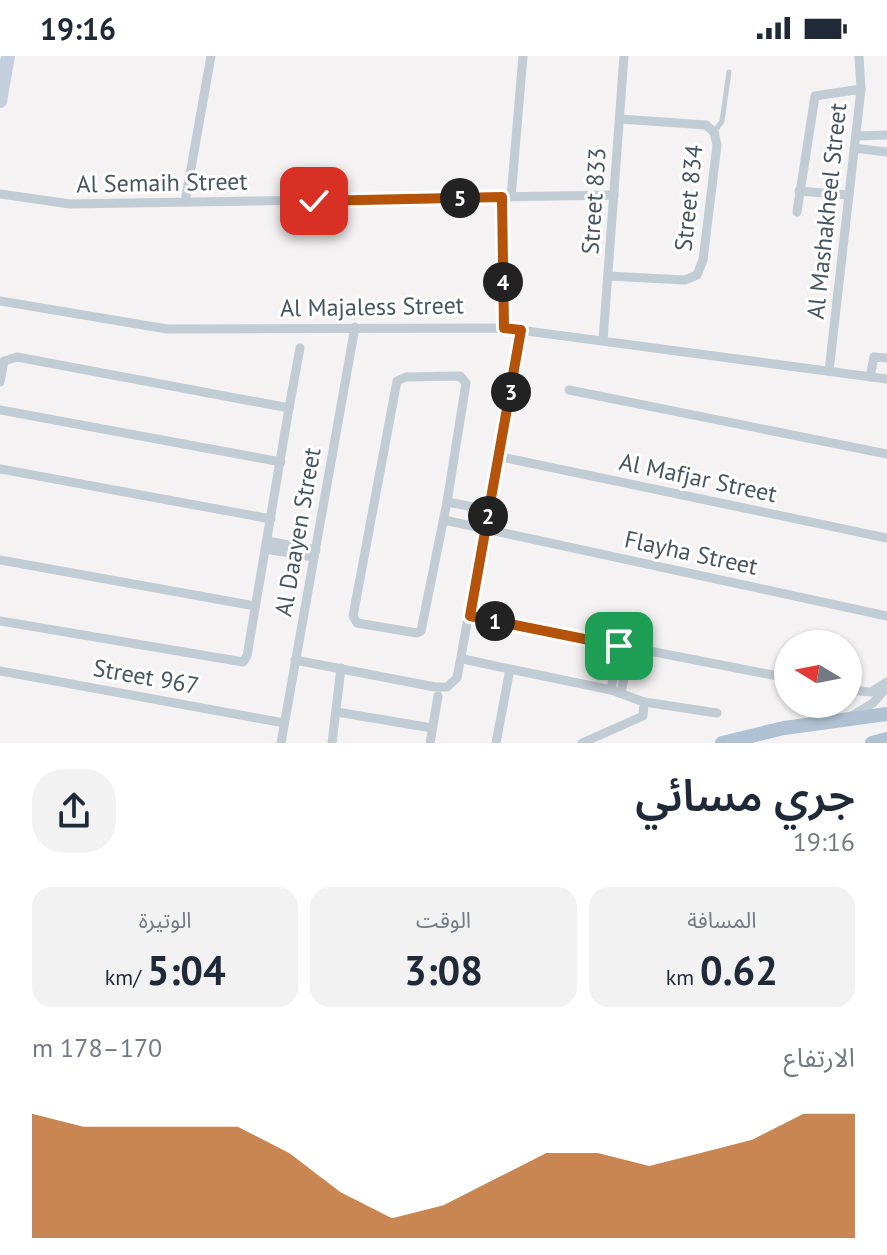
<!DOCTYPE html>
<html lang="ar">
<meta charset="utf-8">
<style>
:root{--surface:#fff;--page:#f2f2f3;--text:#1f2937;--muted:#747a83;--accent:#b45309}
body{margin:0;font-family:"PT Sans","Noto Sans Arabic",sans-serif;background:var(--page);color:var(--text);direction:rtl;height:100vh;display:flex;flex-direction:column;font-size:30px;white-space:nowrap}
*{box-sizing:border-box;margin:0}
p{font-size:26px;color:var(--muted)}
.icon{flex:none;width:44px;height:44px;fill:none;stroke:currentColor;stroke-width:2;stroke-linecap:round;stroke-linejoin:round}
.map{position:relative;height:687px;overflow:hidden;direction:ltr}
.drawer{display:flex;flex-direction:column;background:var(--surface);flex:1}
.drawer>*{flex:none}
.needle{width:52px;rotate:280deg}
.buttons{position:absolute;left:774px;top:574px;display:grid;gap:16px}
.buttons a{display:grid;place-items:center;width:88px;height:88px;border-radius:50%;background:var(--surface);box-shadow:0 2px 6px #0004;font-size:40px}
.pin{position:absolute;display:grid;place-items:center;width:68px;height:68px;color:#fff;margin:-34px;border-radius:16px;box-shadow:0 4px 12px #0006}
.km{position:absolute;width:40px;height:40px;margin:-20px;border-radius:50%;background:#222;color:#fff;font-size:22px;line-height:40px;text-align:center}
.round{display:grid;place-items:center;flex:none;width:84px;height:84px;border-radius:32px;background:var(--page)}
.overview{display:flex;align-items:center;justify-content:space-between;height:136px;padding:0 32px}
h1{font-size:44px;font-weight:600;line-height:60px}
.figures{display:grid;grid-template-columns:repeat(3,1fr);gap:12px;height:136px;padding:8px 32px}
.figures div{display:grid;align-content:center;border-radius:20px;background:var(--page);text-align:center}
.figures b{font-size:40px;font-weight:600}
.figures small{font-size:22px;font-weight:400}
.figures p{font-size:22px}
.chart{height:224px;padding:16px 32px}
.chart p{display:flex;justify-content:space-between}
.chart svg{width:100%;height:144px;margin-top:8px;fill:var(--accent);opacity:.7}
.status{display:flex;justify-content:space-between;align-items:center;height:56px;padding:0 40px;background:var(--surface);direction:ltr}
.status svg{height:22px;fill:currentColor}
.map>svg:first-child{display:block}
</style>
<div class="status"><b>19:16</b><svg viewBox="0 0 49 12"><path d="M0 12V9h3v3zM5 12V6h3v6zM10 12V3h3v9zM15 12V0h3v12zM26 1h20v11H26zM47 4h2v5h-2z"/></svg></div>
<div class="map">
<svg width="887" height="687" viewBox="0 0 887 687">
<rect width="100%" height="100%" fill="#f4f2f2"/>
<g fill="none" stroke-linecap="round" stroke-linejoin="round">
<g stroke="#c2ccd4" stroke-width="5">
<path d="M715,75L722,65L729,16"/>
<path d="M502,141L504,271"/>
</g>
<g stroke="#c2ccd4" stroke-width="9">
<path d="M856,80L887,79"/>
<path d="M854,92L887,96"/>
<path d="M799,135L849,139"/>
<path d="M0,138L70,148L614,139"/>
<path d="M511,141L523,0"/>
<path d="M185,146L211,0"/>
<path d="M797,156L815,40L861,33"/>
<path d="M608,220L685,224L697,219L703,204L717,89L714,76L706,69L620,63"/>
<path d="M0,245L167,273L504,272L887,323"/>
<path d="M603,284L624,0"/>
<path d="M829,315L861,33L859,0"/>
<path d="M460,320L466,327L447,446L421,575L417,577L357,567L353,560L397,325L406,321Z"/>
<path d="M870,321L874,301L887,302"/>
<path d="M0,326L4,305L17,301L289,352L247,600L243,606L0,565"/>
<path d="M569,334L887,398"/>
<path d="M289,352L300,292"/>
<path d="M0,354L281,406"/>
<path d="M501,401L887,482"/>
<path d="M0,413L271,463"/>
<path d="M447,446L489,454"/>
<path d="M444,464L887,560"/>
<path d="M267,485L316,494"/>
<path d="M265,493L314,501"/>
<path d="M0,504L255,550"/>
<path d="M470,560L788,622"/>
<path d="M463,603L510,613"/>
<path d="M295,604L435,631H447L457,622L521,274"/>
<path d="M0,615L284,667"/>
<path d="M611,634L619,590"/>
<path d="M848,634L871,636L887,626"/>
<path d="M621,637L630,592"/>
<path d="M644,646L717,657"/>
<path d="M337,656L432,672"/>
<path d="M853,659L873,647L887,631"/>
<path d="M281,687L355,271"/>
<path d="M332,687L341,612"/>
<path d="M430,687L438,640"/>
<path d="M496,687L510,613L611,634L644,646L643,660L582,687"/>
</g>
<path stroke="#c3cfdc" stroke-width="14" d="M0,45L8,0"/>
<g stroke="#afc1d2" stroke-width="14">
<path d="M722,687L784,672L887,658"/>
<path d="M872,687L887,683"/>
</g>
</g>
<g fill="none" stroke-linecap="round" stroke-linejoin="round">
<defs>
<path id="route" d="M314,145L502,141L504,272L521,274L470,560L619,590"/>
</defs>
<use href="#route" stroke="#fff" stroke-width="16"/>
<use href="#route" stroke="#b45309" stroke-width="10"/>
</g>
<g text-anchor="middle" stroke-width="6" stroke-linejoin="round" paint-order="stroke">
<g font-size="24" fill="#475561" stroke="#fff">
<text transform="translate(162 127) rotate(-1)" y="8">Al Semaih Street</text>
<text transform="translate(689 142) rotate(-84)" y="8">Street 834</text>
<text transform="translate(594 145) rotate(-86)" y="8">Street 833</text>
<text transform="translate(827 155) rotate(-84)" y="8">Al Mashakheel Street</text>
<text transform="translate(372 251) rotate(-1)" y="8">Al Majaless Street</text>
<text transform="translate(698 422) rotate(12)" y="8">Al Mafjar Street</text>
<text transform="translate(298 476) rotate(-80)" y="8">Al Daayen Street</text>
<text transform="translate(691 497) rotate(12)" y="8">Flayha Street</text>
<text transform="translate(146 621) rotate(10)" y="8">Street 967</text>
</g>
</g>
</svg>
<div class="buttons">
<a><svg class="needle" viewBox="-14 -14 28 28"><path d="M0-13l5 13h-10z" fill="#e53935"/><path d="M0 13l5-13h-10z" fill="#747a83"/></svg></a>
</div>
<div class="pin" style="left:619px;top:590px;background:#1e9e55"><svg class="icon" aria-label="arrive" viewBox="0 0 24 24"><path d="M6 21V4h12l-3 4 3 4H6"/></svg></div>
<div class="pin" style="left:314px;top:145px;background:#d93025"><svg class="icon" aria-label="check" viewBox="0 0 24 24"><path d="M5 12l5 5 9-10"/></svg></div>
<b class="km" style="left:495px;top:565px">1</b>
<b class="km" style="left:488px;top:460px">2</b>
<b class="km" style="left:511px;top:336px">3</b>
<b class="km" style="left:503px;top:226px">4</b>
<b class="km" style="left:460px;top:142px">5</b>
</div>
<section class="drawer">
<div class="overview"><div><h1>جري مسائي</h1><p>19:16</p></div><a class="round"><svg class="icon" aria-label="share" viewBox="0 0 24 24"><path d="M12 15V3M7 8l5-5 5 5M5 13v7h14v-7"/></svg></a></div>
<div class="figures">
<div><p>المسافة</p><b>0.62<small> km</small></b></div>
<div><p>الوقت</p><b>3:08</b></div>
<div><p>الوتيرة</p><b>5:04<small> /km</small></b></div>
</div>
<div class="chart"><p><span>الارتفاع</span>170–178 m</p>
<svg viewBox="0 0 160 44" preserveAspectRatio="none"><path d="M0 44V6L10 10L20 10L30 10L40 10L50 18L60 30L70 38L80 34L90 26L100 18L110 18L120 22L130 18L140 14L150 6L160 6V44z"/></svg>
</div>
</section>
